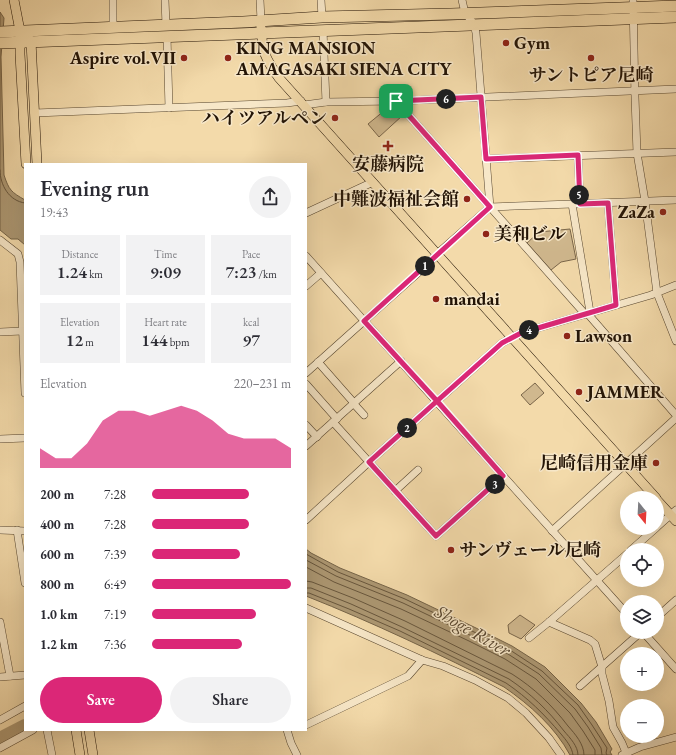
<!DOCTYPE html>
<meta charset="utf-8">
<style>
:root{--surface:#fff;--page:#f2f2f3;--text:#2b2b33;--muted:#7c7c81;--accent:#db2777}
body{margin:0;font-family:"EB Garamond","Noto Serif JP",serif;background:var(--page);color:var(--text);height:100vh;display:flex;flex-direction:column;font-size:15px;white-space:nowrap}
*{box-sizing:border-box;margin:0}
p{font-size:13px;color:var(--muted)}
.icon{flex:none;width:22px;height:22px;fill:none;stroke:currentColor;stroke-width:2;stroke-linecap:round;stroke-linejoin:round}
.map{position:relative;flex:1;overflow:hidden}
.details{position:absolute;left:24px;top:163px;width:283px;height:568px;display:flex;flex-direction:column;background:var(--surface);border-radius:0px;box-shadow:0 4px 16px #0002}
.details>*{flex:none}
.needle{width:26px;rotate:162deg}
.controls{position:absolute;left:620px;top:491px;display:grid;gap:8px}
.controls a{display:grid;place-items:center;width:44px;height:44px;border-radius:50%;background:var(--surface);box-shadow:0 4px 16px #0002;font-size:20px}
.pin{position:absolute;display:grid;place-items:center;width:34px;height:34px;color:#fff;margin:-17px;border-radius:8px;box-shadow:0 2px 6px #0006}
.km{position:absolute;width:20px;height:20px;margin:-10px;border-radius:50%;background:#222;color:#fff;font-size:11px;line-height:20px;text-align:center}
.round{display:grid;place-items:center;flex:none;width:42px;height:42px;border-radius:21px;background:var(--page)}
.headline{display:flex;align-items:center;justify-content:space-between;height:68px;padding:0 16px}
h1{font-size:22px;font-weight:600;line-height:30px}
.metrics{display:grid;grid-template-columns:repeat(3,1fr);gap:6px;height:68px;padding:4px 16px}
.metrics div{display:grid;align-content:center;border-radius:0px;background:var(--page);text-align:center}
.metrics b{font-size:17px;font-weight:600}
.metrics small{font-size:11px;font-weight:400}
.metrics p{font-size:11px}
.chart{height:112px;padding:8px 16px}
.chart p{display:flex;justify-content:space-between}
.chart svg{width:100%;height:72px;margin-top:4px;fill:var(--accent);opacity:.7}
.cta{display:flex;gap:8px;margin-top:auto;padding:8px 16px}
.cta a{flex:1;height:46px;border-radius:24px;background:var(--accent);color:#fff;font-size:16px;font-weight:600;line-height:46px;text-align:center}
.cta a+a{background:var(--page);color:var(--text)}
ul{padding:0 16px;list-style:none;font-size:13px}
li{display:grid;grid-template-columns:64px 48px 1fr;align-items:center;height:30px}
li i{height:10px;border-radius:5px;background:var(--accent)}
.map>svg:first-child{display:block}
</style>
<div class="map">
<svg width="676" height="755" viewBox="0 0 676 755">
<rect width="100%" height="100%" fill="#f3daaa"/>
<filter id="stains"><feTurbulence type="fractalNoise" baseFrequency=".005" numOctaves="4"/><feColorMatrix values="0 0 0 0 .2 0 0 0 0 .09 0 0 0 0 .02 0 0 0 .5 -.17"/></filter>
<radialGradient id="worn" r=".72"><stop offset=".6" stop-color="#630" stop-opacity="0"/><stop offset="1" stop-color="#630" stop-opacity=".3"/></radialGradient>
<g fill="#d0b88e" stroke="#7a664a">
<path d="M390,106H394L403,115L379,137L368,124Z"/>
<path d="M570,229L576,259L561,262L551,270L527,243L539,232Z"/>
<path d="M535,383L544,393L530,405L521,395Z"/>
<path d="M520,615L535,625L521,639L509,633L508,625Z"/>
</g>
<g fill="#ac9772" stroke="#756347">
<path d="M0,12L4,18L1,57L4,175C9,190 11,192 25,200V245L18,239H11L0,230Z"/>
<path d="M306,549L311,553L340,568L407,595L476,628L512,646L545,667L581,703L596,722L612,749L610,752L612,755H570C555,727 530,705 504,687C439,654 374,623 306,596Z"/>
</g>
<g fill="none" stroke-linecap="round" stroke-linejoin="round">
<g stroke="#68563c" stroke-width="1">
<path d="M0,170C0,185 9,201 25,203"/>
<path d="M306,554L338,572L405,599L474,632L510,650L542,671L578,705L592,725L607,748L606,753L607,755"/>
<path d="M306,560L336,576L403,603L472,636L508,654L539,674L575,709L588,727L601,748L602,755"/>
<path d="M306,567L334,582L401,609L469,641L505,659L536,679L570,713L583,731L595,750V755"/>
<path d="M306,581L312,582L353,598L405,621L512,674C534,688 552,705 568,726C575,734 584,744 584,755"/>
<path d="M306,588H311L351,604L402,627L509,679C531,694 548,710 564,731C570,738 578,746 578,755"/>
<path d="M306,593H309L349,609L400,631L506,683C528,698 544,714 561,734C566,740 572,747 573,755"/>
</g>
<path stroke="#ac9772" stroke-width="14" d="M0,739L25,726"/>
<defs>
<g id="minor">
<path d="M113,0V27"/>
<path d="M165,0L166,25"/>
<path d="M260,0L261,20"/>
<path d="M321,0L322,17"/>
<path d="M633,0L635,97L637,153L645,201L657,293L676,341"/>
<path d="M323,30L326,102"/>
<path d="M167,36L169,108"/>
<path d="M396,101L585,314"/>
<path d="M304,105L326,102L396,101L676,89"/>
<path d="M35,113L287,103L301,101"/>
<path d="M578,155L580,204"/>
<path d="M486,159L676,152"/>
<path d="M608,203L616,305"/>
<path d="M572,204L590,312"/>
<path d="M490,207L572,204L676,200"/>
<path d="M306,213L373,182"/>
<path d="M0,240L18,254L20,262L25,393"/>
<path d="M306,256L627,614"/>
<path d="M306,286L321,273"/>
<path d="M587,313L676,415"/>
<path d="M0,332L22,331"/>
<path d="M318,362L354,403"/>
<path d="M306,373L429,263L437,254L490,207L476,33L474,24L465,13L462,0"/>
<path d="M306,384L337,419"/>
<path d="M354,404L364,415"/>
<path d="M333,422L436,536L503,476"/>
<path d="M306,425L317,437"/>
<path d="M0,439L25,438"/>
<path d="M306,446L401,361"/>
<path d="M395,491L418,470"/>
<path d="M306,520L369,462L502,343L521,333L651,295L676,285"/>
<path d="M657,527L676,510"/>
<path d="M0,530L25,531"/>
<path d="M17,530L25,583"/>
<path d="M552,531L676,418"/>
<path d="M631,550L656,528"/>
<path d="M306,608L422,660L443,666L475,680L508,698L526,713L549,738L561,755"/>
<path d="M657,617L676,600"/>
<path d="M0,622L10,676"/>
<path d="M549,622L590,640L595,644L602,667V674L609,701L613,727L622,743L627,755"/>
<path d="M643,632L676,669"/>
<path d="M529,638L549,622L627,554"/>
<path d="M0,677L25,675"/>
<path d="M580,686L641,632"/>
<path d="M0,720L25,706"/>
<path d="M306,725L408,676L422,660"/>
<path d="M47,730L52,755"/>
<path d="M287,730L291,743L297,755"/>
<path d="M0,748L33,730"/>
<path d="M622,755L640,747L676,737"/>
</g>
<g id="major">
<path d="M14,0L20,31V54L26,164"/>
<path d="M261,27C262,34 262,41 263,47C265,59 273,69 279,78L656,498"/>
<path d="M27,37L31,41L37,164"/>
<path d="M657,500L676,521"/>
<path d="M76,730L80,755"/>
<path d="M89,730L93,755"/>
</g>
<g id="highway">
<path d="M0,32L243,22L322,17L451,14L676,6"/>
<path d="M0,43L676,17"/>
</g>
</defs>
<use href="#minor" stroke="#57462f" stroke-width="8"/>
<use href="#major" stroke="#231406" stroke-width="10"/>
<use href="#highway" stroke="#231406" stroke-width="12"/>
<use href="#minor" stroke="#f7e7c8" stroke-width="7"/>
<use href="#major" stroke="#f3daaa" stroke-width="9"/>
<use href="#highway" stroke="#f3daaa" stroke-width="11"/>
</g>
<g fill="none" stroke-linecap="round" stroke-linejoin="round">
<defs>
<path id="route" d="M396,101L490,207L364,321L437,401L369,462L436,536L503,476L437,401L502,343L521,333L616,305L608,203L580,204L578,155L486,159L481,97L396,101"/>
</defs>
<use href="#route" stroke="#fff" stroke-width="8"/>
<use href="#route" stroke="#db2777" stroke-width="5"/>
</g>
<g fill="#8f2418" stroke="#f7e7c8" stroke-width="1.5">
<circle cx="506" cy="43" r="4"/>
<circle cx="184" cy="58" r="4"/>
<circle cx="228" cy="58" r="4"/>
<circle cx="591" cy="58" r="4"/>
<circle cx="335" cy="118" r="4"/>
<path d="M386 140h4v4h4v4h-4v4h-4v-4h-4v-4h4z"/>
<circle cx="467" cy="199" r="4"/>
<circle cx="663" cy="212" r="4"/>
<circle cx="486" cy="234" r="4"/>
<circle cx="436" cy="299" r="4"/>
<circle cx="567" cy="336" r="4"/>
<circle cx="579" cy="392" r="4"/>
<circle cx="656" cy="463" r="4"/>
<circle cx="451" cy="550" r="4"/>
</g>
<g text-anchor="middle" stroke-width="3" stroke-linejoin="round" paint-order="stroke">
<g font-size="18" font-weight="bold" fill="#231406" stroke="#f7e7c8" text-anchor="start">
<text x="514" y="49">Gym</text>
<text x="236" y="54">KING MANSION<tspan x="236" dy="21">AMAGASAKI SIENA CITY</tspan></text>
<text x="176" y="64" text-anchor="end">Aspire vol.Ⅶ</text>
<text x="591" y="81" text-anchor="middle">サントピア尼崎</text>
<text x="327" y="124" text-anchor="end">ハイツアルペン</text>
<text x="388" y="170" text-anchor="middle">安藤病院</text>
<text x="459" y="205" text-anchor="end">中難波福祉会館</text>
<text x="655" y="218" text-anchor="end">ZaZa</text>
<text x="494" y="240">美和ビル</text>
<text x="444" y="305">mandai</text>
<text x="575" y="342">Lawson</text>
<text x="587" y="398">JAMMER</text>
<text x="648" y="469" text-anchor="end">尼崎信用金庫</text>
<text x="459" y="556">サンヴェール尼崎</text>
</g>
<g font-size="19" font-style="italic" fill="#5a4831" stroke="#f7e7c8">
<text transform="translate(473 630) rotate(30)" y="7">Shoge River</text>
</g>
</g>
<rect width="100%" height="100%" filter="url(#stains)"/>
<rect width="100%" height="100%" fill="url(#worn)"/>
</svg>
<div class="controls">
<a><svg class="needle" viewBox="-14 -14 28 28"><path d="M0-13l5 13h-10z" fill="#e53935"/><path d="M0 13l5-13h-10z" fill="#7c7c81"/></svg></a>
<a><svg class="icon" aria-label="locate" viewBox="0 0 24 24"><circle cx="12" cy="12" r="6"/><path d="M12 2v4M12 18v4M2 12h4M18 12h4"/></svg></a>
<a><svg class="icon" aria-label="layers" viewBox="0 0 24 24"><path d="M12 4l9 5-9 5-9-5zM3 14l9 5 9-5"/></svg></a>
<a>+</a>
<a>−</a>
</div>
<div class="pin" style="left:396px;top:101px;background:#1e9e55"><svg class="icon" aria-label="arrive" viewBox="0 0 24 24"><path d="M6 21V4h12l-3 4 3 4H6"/></svg></div>
<b class="km" style="left:425px;top:266px">1</b>
<b class="km" style="left:407px;top:428px">2</b>
<b class="km" style="left:495px;top:484px">3</b>
<b class="km" style="left:529px;top:330px">4</b>
<b class="km" style="left:579px;top:195px">5</b>
<b class="km" style="left:446px;top:99px">6</b>
<section class="details">
<div class="headline"><div><h1>Evening run</h1><p>19:43</p></div><a class="round"><svg class="icon" aria-label="share" viewBox="0 0 24 24"><path d="M12 15V3M7 8l5-5 5 5M5 13v7h14v-7"/></svg></a></div>
<div class="metrics">
<div><p>Distance</p><b>1.24<small> km</small></b></div>
<div><p>Time</p><b>9:09</b></div>
<div><p>Pace</p><b>7:23<small> /km</small></b></div>
</div>
<div class="metrics">
<div><p>Elevation</p><b>12<small> m</small></b></div>
<div><p>Heart rate</p><b>144<small> bpm</small></b></div>
<div><p>kcal</p><b>97</b></div>
</div>
<div class="chart"><p><span>Elevation</span>220–231 m</p>
<svg viewBox="0 0 160 44" preserveAspectRatio="none"><path d="M0 44V32L10 38L20 38L30 29L40 15L50 9L60 9L70 12L80 9L90 6L100 9L110 15L120 23L130 26L140 26L150 26L160 32V44z"/></svg>
</div>
<ul>
<li><b>200 m</b>7:28<i style="width:70%"></i></li>
<li><b>400 m</b>7:28<i style="width:70%"></i></li>
<li><b>600 m</b>7:39<i style="width:63%"></i></li>
<li><b>800 m</b>6:49<i style="width:100%"></i></li>
<li><b>1.0 km</b>7:19<i style="width:75%"></i></li>
<li><b>1.2 km</b>7:36<i style="width:65%"></i></li>
</ul>
<div class="cta"><a>Save</a><a>Share</a></div>
</section>
</div>
